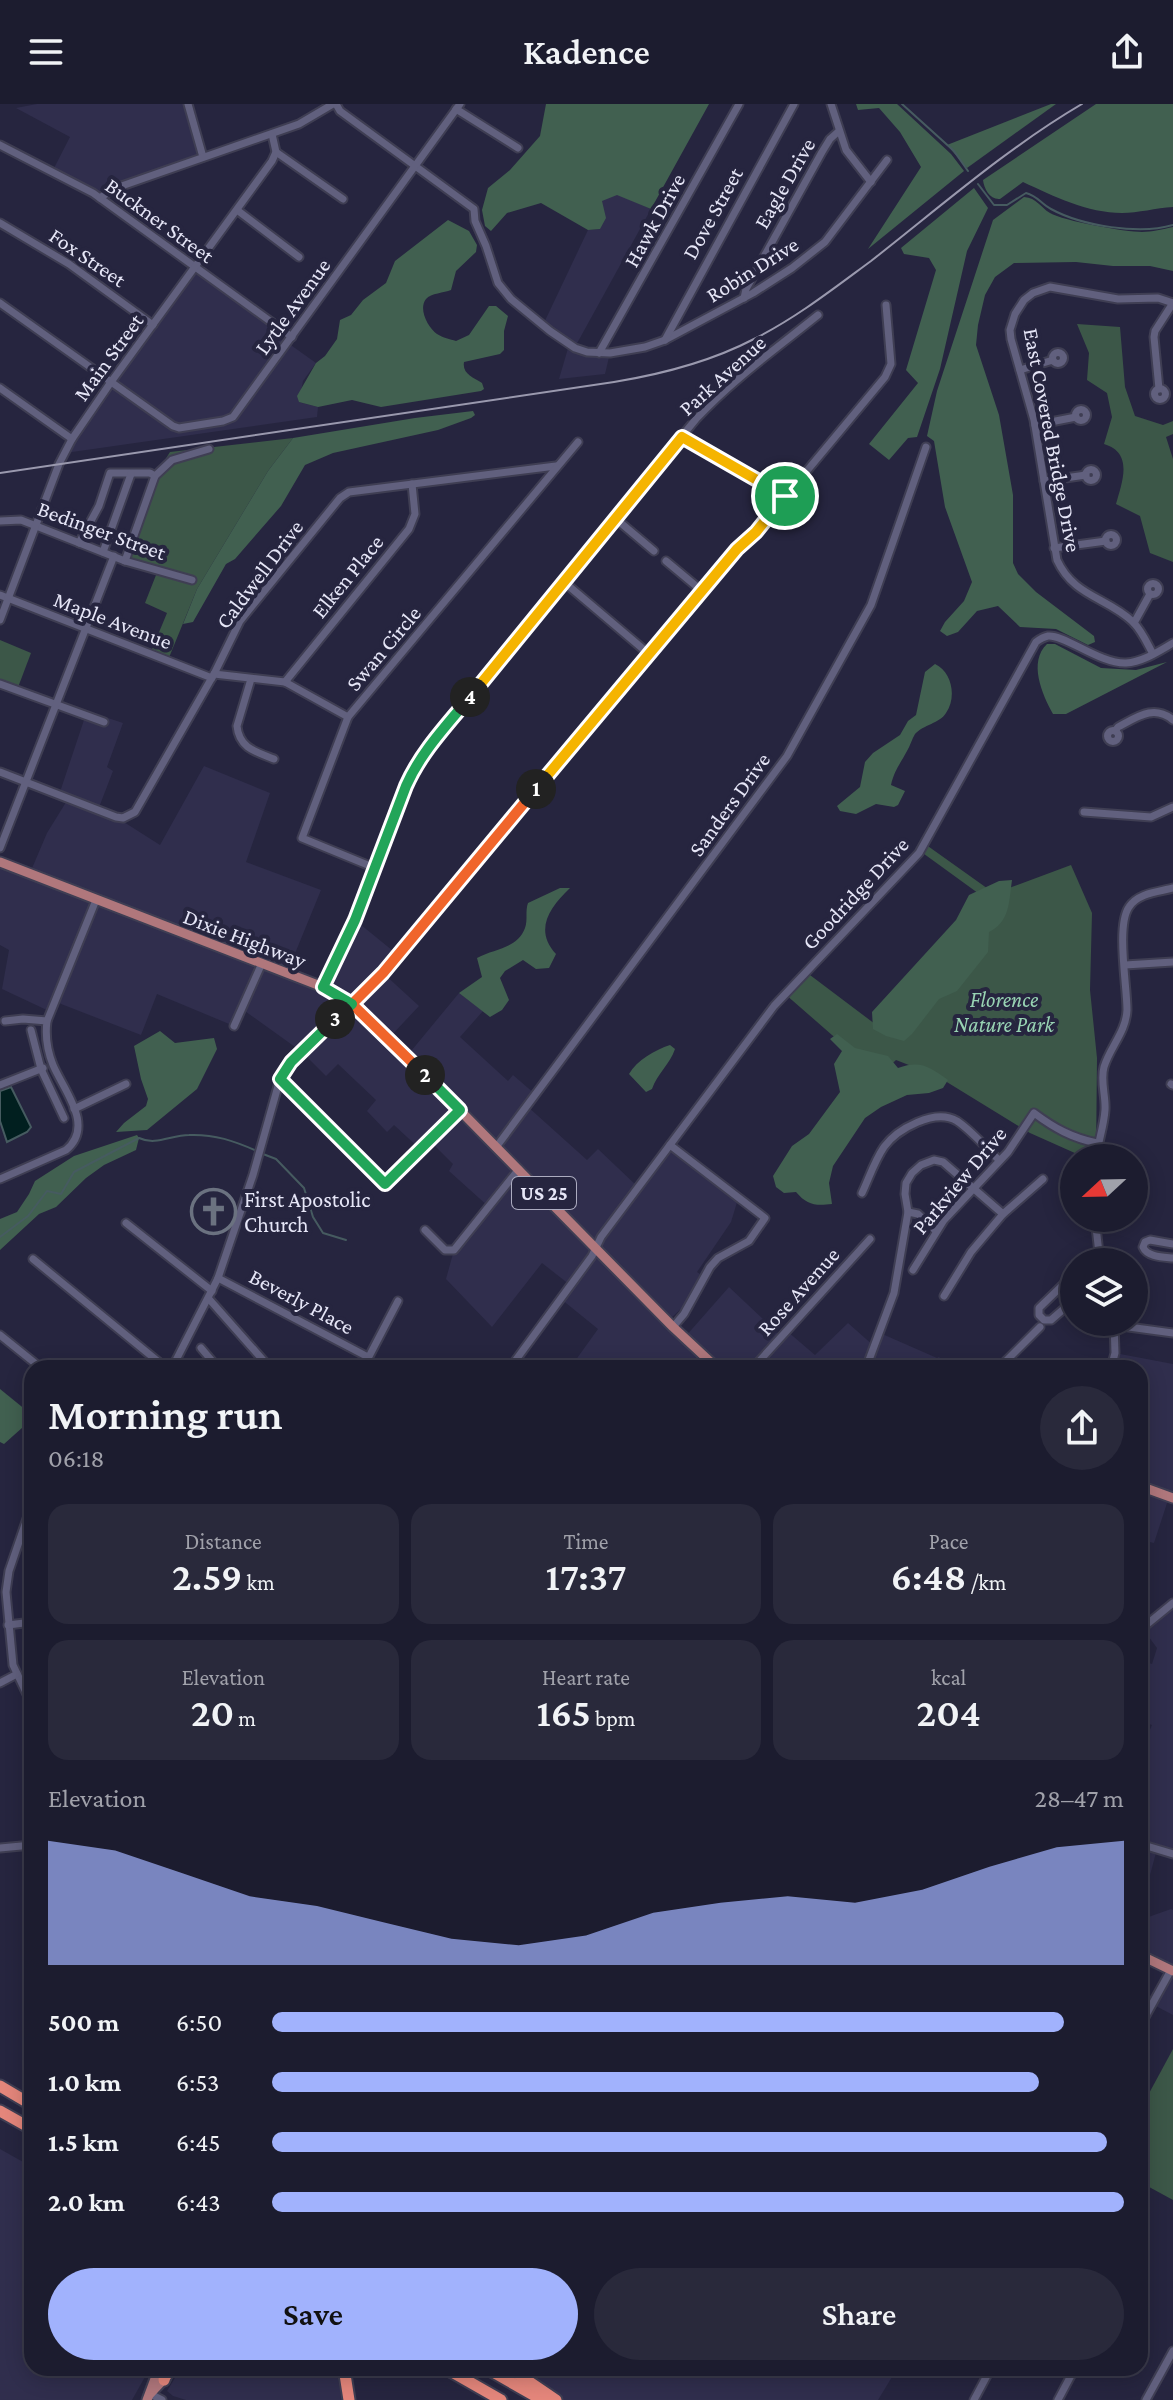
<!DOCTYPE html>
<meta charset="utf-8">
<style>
:root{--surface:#1c1c2f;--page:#29293b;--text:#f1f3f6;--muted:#a0a1aa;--line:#3a3a4b;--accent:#a1b2fd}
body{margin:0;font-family:"Crimson Pro",serif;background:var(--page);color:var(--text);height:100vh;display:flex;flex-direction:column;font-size:30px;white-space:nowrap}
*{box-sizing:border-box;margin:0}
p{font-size:26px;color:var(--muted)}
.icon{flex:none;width:44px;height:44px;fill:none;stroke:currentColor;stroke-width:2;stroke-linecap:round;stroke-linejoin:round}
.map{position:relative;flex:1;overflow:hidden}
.drawer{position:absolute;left:24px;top:1256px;width:1124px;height:1016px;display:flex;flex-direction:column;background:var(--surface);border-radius:24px;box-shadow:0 4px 20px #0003,0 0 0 2px var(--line)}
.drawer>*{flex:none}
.needle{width:52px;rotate:248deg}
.fabs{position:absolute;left:1060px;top:1040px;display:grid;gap:16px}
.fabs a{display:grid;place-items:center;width:88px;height:88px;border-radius:50%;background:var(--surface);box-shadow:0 4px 20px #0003,0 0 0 2px var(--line);font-size:40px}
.pin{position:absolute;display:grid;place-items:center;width:68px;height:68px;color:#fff;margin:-34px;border:4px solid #fff;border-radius:50%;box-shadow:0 2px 8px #0007}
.km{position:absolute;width:40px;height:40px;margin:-20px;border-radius:50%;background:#222;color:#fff;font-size:22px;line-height:40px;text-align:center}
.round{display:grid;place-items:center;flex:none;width:84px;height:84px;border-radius:42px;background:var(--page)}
.headline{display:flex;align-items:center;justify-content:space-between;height:136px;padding:0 24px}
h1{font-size:44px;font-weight:600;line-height:60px}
.figures{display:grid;grid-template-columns:repeat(3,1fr);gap:12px;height:136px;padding:8px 24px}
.figures div{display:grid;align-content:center;border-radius:20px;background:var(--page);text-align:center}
.figures b{font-size:40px;font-weight:600}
.figures small{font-size:22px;font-weight:400}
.figures p{font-size:22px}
.chart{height:224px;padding:16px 24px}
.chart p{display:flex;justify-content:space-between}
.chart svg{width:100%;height:144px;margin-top:8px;fill:var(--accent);opacity:.7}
.action{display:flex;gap:16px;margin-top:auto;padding:16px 24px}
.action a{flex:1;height:92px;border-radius:48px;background:var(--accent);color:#111;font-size:32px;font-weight:600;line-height:92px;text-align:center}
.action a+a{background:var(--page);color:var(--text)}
ul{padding:0 24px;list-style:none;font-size:26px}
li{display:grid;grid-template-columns:128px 96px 1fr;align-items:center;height:60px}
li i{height:20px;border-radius:10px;background:var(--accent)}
header{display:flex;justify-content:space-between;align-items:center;height:104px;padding:0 24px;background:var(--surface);font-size:36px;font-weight:600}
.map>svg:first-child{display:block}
</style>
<header><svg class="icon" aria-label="menu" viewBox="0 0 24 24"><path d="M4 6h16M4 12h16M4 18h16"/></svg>Kadence<svg class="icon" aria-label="share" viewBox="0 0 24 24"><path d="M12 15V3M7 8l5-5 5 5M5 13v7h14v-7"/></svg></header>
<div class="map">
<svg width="1173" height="2296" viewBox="0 0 1173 2296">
<rect width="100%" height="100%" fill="#26253f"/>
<g fill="#302e4d">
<path d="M37,0H188L203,53L100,94L52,68L70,33L16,4Z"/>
<path d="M617,90L651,105L575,243L610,249L605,270L559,275L569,241L543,221L588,126L600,125L602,96Z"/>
<path d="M196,163L292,233L288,239L316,259L303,277L299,298L318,303L317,313L65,349Z"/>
<path d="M87,607L123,619L107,663L113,667L98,706L116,713L160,741L204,662L270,689L246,758L321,786L287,869L323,883L355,816L398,851L383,869L419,902L389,934L407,952L459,889L483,907L460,933L508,977L513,971L535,990L527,1002L587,1056L598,1045L638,1083L670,1041L738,1095L731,1118L697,1168L700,1170L684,1202L668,1217L685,1233L729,1183L781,1232L787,1227L815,1251L848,1219L874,1242L880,1229L937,1254L939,1253L949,1264H570L598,1225L561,1195L570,1181L542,1159L492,1223L446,1175L454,1146L489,1103L449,1067L453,1060L430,1037L420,1045L394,1021L387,1028L367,1007L376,996L338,960L326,972L302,948L242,905L234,922L157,890L141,931L56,898L51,908L2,885L9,846L0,841V758L30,769L47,729L68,695L59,691Z"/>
<path d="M1115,1249L1173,1260V1394L1169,1393L1154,1439L1142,1436L1140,1441V1264H1111Z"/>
<path d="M1173,1499V1750L1157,1745L1150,1771L1140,1776V1628L1148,1630L1152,1621L1140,1617V1556L1152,1560L1157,1544L1143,1525L1140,1526V1521L1143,1524Z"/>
<path d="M1171,1805L1173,1806V1911L1152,1900L1171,1866L1140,1851V1816Z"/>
<path d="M0,2045L32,2063V2264H150L132,2296H0Z"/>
<path d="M181,2264H336L342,2296H186L173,2292L167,2287Z"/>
<path d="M509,2264H879L892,2273L878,2296H556Z"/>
</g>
<g fill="#3c5748">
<path d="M1077,220L1120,223L1125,283L1135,312L1163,321L1173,317V330L1166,333L1173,355V458L1150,449L1140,412L1116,400C1122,378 1134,349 1104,340L1112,313L1107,289L1087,276L1089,249Z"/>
<path d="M293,334L268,367L197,485L168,556L150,550L167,509L145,499L158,466L125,457L155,372L170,348Z"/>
<path d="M0,536L31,549L17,586L0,580Z"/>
<path d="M925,740L991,787L1009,784L1071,761L1092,809L1090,886L1097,954L1096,1054H1086L1030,1029L937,972L896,956L879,972L785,890L806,868L875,920L982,792L920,747Z"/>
<path d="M1173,1945V2096L1140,2078V2006Z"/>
</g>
<g fill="#416050">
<path d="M546,0H709L651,105L617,91L602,97L606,114L600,125L588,126L541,99L507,109L491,127L485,122L482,106L488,84L510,66L540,32Z"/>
<path d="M856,0H897L951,50L964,67L868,145L921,63L900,28L879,4L858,6Z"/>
<path d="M1051,0H1056L967,64L947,41Z"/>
<path d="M1096,0H1173V103C1156,104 1138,109 1122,109C1088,109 1053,92 1023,78L1000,95C990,96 984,85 983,76Z"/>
<path d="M974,84L988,104L967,147L940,265L917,333L908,334L889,356L869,340L918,279L906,266L936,166L929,154L904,150L901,144Z"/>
<path d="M1024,93C1037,94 1040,103 1050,109C1063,117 1126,128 1142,128C1152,128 1163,125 1173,123V167L1150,162H1113L1076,158L1014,159L995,173L985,191L978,221L976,241L999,311L1013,391V459L1018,470L1036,488L1094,532L1095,538L1088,541L1056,525L1020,523L998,502L977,507L958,528L947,532L940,527L945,518L964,497L972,478L945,403L934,337L927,332L937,287L993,116Z"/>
<path d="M448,116L469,127L477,141L476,148L456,167L451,186C444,189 431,189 426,195C418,205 428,224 437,230C443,234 450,235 456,237L469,231L489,202H496L508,212L504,227V246L500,250L464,258C462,270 473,273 482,279L484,285L481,287L381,303L352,296L318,303L299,298L297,292L316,259L325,252L337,235L340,216L351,211L363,196L386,179L395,157Z"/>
<path d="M473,307L475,311L471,314L438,326L333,349L305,361L281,402L235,455L226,460L193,518L183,520L197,485L268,367L293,334L415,314Z"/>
<path d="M1047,540H1055L1101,564L1136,566L1167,558L1066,610H1053C1042,590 1028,558 1047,540Z"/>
<path d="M935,560C952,568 957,593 946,609C940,619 923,621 915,630C912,635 910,642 907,647C900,660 894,667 891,681L905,687L898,701L894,703L876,700L856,710L840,707L837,702L860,683L865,658L873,649L900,631L908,617L916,611L925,568Z"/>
<path d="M1012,776C1009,797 1010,818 989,828L988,848L957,887L939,895L912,930L904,937L886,932L873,925L872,908L956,816L969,791L999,777Z"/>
<path d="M560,784H570C549,804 534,826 556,850L549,864L536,865L523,856L505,867L500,874L509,896L502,906L490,913L459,889L482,873L477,854C495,844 517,845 525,824C528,816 525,807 528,799Z"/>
<path d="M160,927L175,939L214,934L217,945L197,985L147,1026L116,1028L124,1019L146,1002L148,995L141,975L134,942Z"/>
<path d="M837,930L855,944L888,952L898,964C921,956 929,963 948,976L943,984L929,989L907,991L881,1003L865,1014L833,1062L829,1079L832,1100C815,1102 807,1101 796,1088L784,1089L776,1083L773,1072L792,1042L809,1030L840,988L834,960L842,947L830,935Z"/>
<path d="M670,941L675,945C670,960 657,970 652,985L646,988L629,970C637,956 655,946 670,941Z"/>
<path d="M137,1031L139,1034L136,1046L104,1061L86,1074L56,1103L39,1110L0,1146V1115L17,1108L29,1090L35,1077L74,1052Z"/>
<path d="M0,1285L32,1311V1315L4,1340L0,1338Z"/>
</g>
<path fill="#011f1f" stroke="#465b60" stroke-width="2" d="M11,983L31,1023L27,1028L7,1038L0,1017V987Z"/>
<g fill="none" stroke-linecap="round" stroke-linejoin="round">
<g stroke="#465b60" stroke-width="2">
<path d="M902,0L954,47L968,67"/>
<path d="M978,80L994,101H1007L1026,89C1038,92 1041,100 1051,105C1082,122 1140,131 1173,121"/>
<path d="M263,1050L276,1055L304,1084L313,1113L323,1129L346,1136"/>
<path d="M0,1133L28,1112L47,1087L61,1090L74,1068L139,1034C156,1042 171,1031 189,1031C215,1030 234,1037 257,1047"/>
</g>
<defs>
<g id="minor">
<path d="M188,0L203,53"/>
<path d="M336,0L340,7L474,105L475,117L486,142L498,179L511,195L550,227L575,244L587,248L610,249L645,243L665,236L753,189L792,164L825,138L887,56"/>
<path d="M831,0L846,46L871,78"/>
<path d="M456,5L518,44"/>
<path d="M0,41L93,89L292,233"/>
<path d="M276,48L343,95"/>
<path d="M100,94L113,85L299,20L333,0"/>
<path d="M237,106L299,153"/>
<path d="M0,119L69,160L153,221"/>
<path d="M744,194L746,185L822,48L830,35L839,27"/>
<path d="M0,199L173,322L179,324L223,317L233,313L460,0"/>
<path d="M665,236L794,0"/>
<circle cx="1058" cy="254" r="5.5"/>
<path d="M599,249L739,0"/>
<path d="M1020,266L1053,256"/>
<path d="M0,284L72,335"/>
<circle cx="1160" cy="290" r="5.5"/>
<path d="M1159,285L1154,233L1155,227L1173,199"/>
<circle cx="1081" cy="311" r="5.5"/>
<path d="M1035,321L1076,313"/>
<path d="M682,333L785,392"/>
<circle cx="1091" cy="371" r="5.5"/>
<path d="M1044,377L1086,371"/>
<path d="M616,415L654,447"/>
<path d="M0,417L21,416L125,457L192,476"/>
<circle cx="1111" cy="436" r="5.5"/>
<path d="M79,439L99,402L110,369H150L155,372"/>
<path d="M1054,444L1106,437"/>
<path d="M103,448L131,370"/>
<path d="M125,457L155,372L172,356L209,345"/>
<path d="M666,457L702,487"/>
<path d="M564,478L649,550"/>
<circle cx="1153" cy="485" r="5.5"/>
<path d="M0,491L212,574"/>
<path d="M0,516L59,360L72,335L111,278L272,57L276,48L272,30"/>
<path d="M1134,519L1150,490"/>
<path d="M1153,550C1147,539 1142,527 1133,518C1107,493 1074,493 1057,456L1034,316L1011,235L1010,226L1015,210L1024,196L1033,189L1050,183L1118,195L1158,194L1173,199"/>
<path d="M214,570L285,578L348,613"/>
<path d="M251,575L237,622C239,644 256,648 274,655"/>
<path d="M285,578L409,425L415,410L412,380"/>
<path d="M0,580L104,618"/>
<circle cx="1113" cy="632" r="5.5"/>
<path d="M1115,627L1118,623C1137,613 1154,600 1173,616"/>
<path d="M0,668L116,713L123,714L135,708L214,570L240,517L340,394L349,388L556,362"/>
<path d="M1084,708L1151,713L1173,703"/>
<path d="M0,744L114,452"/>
<path d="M375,764L302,734L348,613L578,338"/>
<path d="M1125,861L1173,858"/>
<path d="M323,883L355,816L415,661L426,644L696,315C732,276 777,244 818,211"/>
<path d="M5,917L23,915L47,917"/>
<path d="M234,922L262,859"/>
<path d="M31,926L41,965L64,1014"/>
<path d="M280,975L385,1080L460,1006"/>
<path d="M1171,980L1173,981"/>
<path d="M0,981L43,964"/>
<path d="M74,1005L126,980"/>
<path d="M670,1041L765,1114L749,1137L718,1154L710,1163L684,1210L673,1223"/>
<path d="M497,1042L787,652L871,501L926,343"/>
<path d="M1096,1054C1098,1038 1104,1022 1105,1006C1106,992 1100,977 1104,963C1110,943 1126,928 1127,906C1127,881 1116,822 1129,803C1138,789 1158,788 1173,784"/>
<path d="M0,1075L66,1046C95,1022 64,987 53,961C47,946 45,932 47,917L96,796"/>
<path d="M862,1089C869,1074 875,1056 884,1043C897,1025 935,1004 957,1017C972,1027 986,1044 999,1056"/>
<path d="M908,1108L918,1110L936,1127"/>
<path d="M1095,1114L1100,1158"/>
<path d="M126,1119L212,1187"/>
<path d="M425,1126L445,1146H454L519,1065"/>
<path d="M1173,1140L1150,1136L1145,1138L1143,1143C1147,1153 1163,1153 1173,1154"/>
<path d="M33,1155L166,1264"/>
<path d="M913,1166L944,1116L1008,1048L1034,1009C1054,1024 1072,1034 1097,1039"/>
<path d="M218,1174L368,1253"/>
<path d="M1074,1179L1070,1174L1039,1204V1211L1044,1216H1051L1074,1196"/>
<path d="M944,1192L971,1148L1003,1110L1043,1075"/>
<path d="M209,1195L270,1264"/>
<path d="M1114,1221L1173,1229"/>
<path d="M0,1231L41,1264"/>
<path d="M201,1244L218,1264"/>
<path d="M172,1264L218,1174L253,1071L280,975C291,951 334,914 356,897C366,889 374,878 383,869L702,487L737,445L756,428L885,273L891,260L886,201"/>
<path d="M363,1264L398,1197"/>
<path d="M510,1264L592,1152L601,1133L774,902L919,749L1036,538C1040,535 1043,533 1048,532C1064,530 1100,560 1126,559C1143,558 1159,547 1173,539"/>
<path d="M753,1264L870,1135"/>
<path d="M866,1264L894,1189L908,1108L905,1090L906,1079L912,1069L921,1061L934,1056L943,1058L1003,1110"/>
<path d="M999,1264L1040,1223"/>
<path d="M1111,1264L1115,1249L1114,1219"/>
<path d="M32,1400L9,1467L6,1488L13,1561L32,1601"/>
<path d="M8,1521L32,1518"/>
<path d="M1140,1526L1173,1499"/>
<path d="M0,1579L17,1570"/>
<path d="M1140,1740L1173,1750"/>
<path d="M0,1744L32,1741"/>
<path d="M1140,1922L1171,1866"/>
<path d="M150,2290L162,2296"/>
<path d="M974,2296L991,2264"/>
<path d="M1058,2296L1075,2264"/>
<path d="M1146,2296L1173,2247"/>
</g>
<g id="major">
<path d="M0,758L323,883L345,895L374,919L673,1223L717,1264"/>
<path d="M1140,1382L1173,1394"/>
<path d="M1140,1851L1173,1867"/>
<path d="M150,2290L167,2272"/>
<path d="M147,2296L159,2264"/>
</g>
<g id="highway">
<path d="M0,1982L32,2001"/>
<path d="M0,2007L32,2025"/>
<path d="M344,2264L349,2296"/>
<path d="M445,2264L501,2296"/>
<path d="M486,2264L542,2296"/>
<path d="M509,2264L556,2296"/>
<path d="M164,2276L168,2264"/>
</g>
</defs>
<use href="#minor" stroke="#3f3e53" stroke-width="11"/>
<use href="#major" stroke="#3f3e53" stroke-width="13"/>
<use href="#highway" stroke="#3f3e53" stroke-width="15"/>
<use href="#minor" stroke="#61607e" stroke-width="7"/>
<use href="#major" stroke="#b0777c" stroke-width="9"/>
<use href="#highway" stroke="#e4867b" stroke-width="11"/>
<path stroke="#9a99ae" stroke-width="2" d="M0,369L614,278C663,270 710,258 754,235C796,214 833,185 871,157C940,103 1007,44 1082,0"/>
</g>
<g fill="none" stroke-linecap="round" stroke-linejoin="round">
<defs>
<path id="split-1" d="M536,685L737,445L756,428L785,392"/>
<path id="split-2" d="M425,971L352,900L383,869L536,685"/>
<path id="split-3" d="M335,915L291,958L280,975L385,1080L460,1006L425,971"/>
<path id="split-4" d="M335,915L352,900L323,883L355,816L406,682C421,648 446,622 470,593"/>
<path id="split-5" d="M470,593L682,333L785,392"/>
</defs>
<use href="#split-1" stroke="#fff" stroke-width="16"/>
<use href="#split-2" stroke="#fff" stroke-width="16"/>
<use href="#split-3" stroke="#fff" stroke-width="16"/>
<use href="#split-4" stroke="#fff" stroke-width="16"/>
<use href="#split-5" stroke="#fff" stroke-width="16"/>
<use href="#split-1" stroke="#f5b400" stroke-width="10"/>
<use href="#split-2" stroke="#f0652b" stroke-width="10"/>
<use href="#split-3" stroke="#22a559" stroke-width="10"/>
<use href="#split-4" stroke="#22a559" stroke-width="10"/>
<use href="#split-5" stroke="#f5b400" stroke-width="10"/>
</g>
<defs>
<symbol id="church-ring" viewBox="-11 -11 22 22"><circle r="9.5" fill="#26253f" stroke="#6b7280" stroke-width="1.5"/><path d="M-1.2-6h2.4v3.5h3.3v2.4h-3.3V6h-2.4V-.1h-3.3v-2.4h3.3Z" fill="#6b7280"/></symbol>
</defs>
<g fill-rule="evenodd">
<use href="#church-ring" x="188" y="1082" width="51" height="51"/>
</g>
<g text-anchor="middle" stroke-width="8" stroke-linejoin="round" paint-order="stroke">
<rect fill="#26253f" stroke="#acacc0" stroke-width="2" x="512" y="1073" width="64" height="32" rx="6"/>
<g font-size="20" font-weight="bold" fill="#e6e6f7">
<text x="544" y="1096">US 25</text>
</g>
<g font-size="22" fill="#e6e6f7" stroke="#26253f">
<text transform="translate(784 79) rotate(-60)" y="8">Eagle Drive</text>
<text transform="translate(712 109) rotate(-61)" y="8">Dove Street</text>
<text transform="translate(160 116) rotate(36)" y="8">Buckner Street</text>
<text transform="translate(654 116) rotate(-61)" y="8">Hawk Drive</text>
<text transform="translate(88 153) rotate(34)" y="8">Fox Street</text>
<text transform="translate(752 165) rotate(-32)" y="8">Robin Drive</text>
<text transform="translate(292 202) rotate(-54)" y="8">Lytle Avenue</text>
<text transform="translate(108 253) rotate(-54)" y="8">Main Street</text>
<text transform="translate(722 271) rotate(-42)" y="8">Park Avenue</text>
<text transform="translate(1053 336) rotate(79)" y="8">East Covered Bridge Drive</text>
<text transform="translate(102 426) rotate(20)" y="8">Bedinger Street</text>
<text transform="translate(259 470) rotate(-53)" y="8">Caldwell Drive</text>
<text transform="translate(347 472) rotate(-51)" y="8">Elken Place</text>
<text transform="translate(113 516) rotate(21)" y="8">Maple Avenue</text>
<text transform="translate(383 544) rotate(-50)" y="8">Swan Circle</text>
<text transform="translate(729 700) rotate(-54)" y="8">Sanders Drive</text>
<text transform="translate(855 789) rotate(-47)" y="8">Goodridge Drive</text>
<text transform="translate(245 834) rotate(21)" y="8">Dixie Highway</text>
<text transform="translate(959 1076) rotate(-50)" y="8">Parkview Drive</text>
<text transform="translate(798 1187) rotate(-48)" y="8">Rose Avenue</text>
<text transform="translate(302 1197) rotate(28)" y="8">Beverly Place</text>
</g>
<g font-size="22" font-style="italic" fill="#98d3b3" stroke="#26253f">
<text x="1004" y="903">Florence<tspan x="1004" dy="25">Nature Park</tspan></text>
</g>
<g font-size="22" fill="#e6e6f7" stroke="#26253f" text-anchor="start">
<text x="244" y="1103">First Apostolic<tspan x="244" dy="25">Church</tspan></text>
</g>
</g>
</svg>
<div class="fabs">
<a><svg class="needle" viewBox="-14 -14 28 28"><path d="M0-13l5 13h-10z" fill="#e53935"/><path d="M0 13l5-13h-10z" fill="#a0a1aa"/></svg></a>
<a><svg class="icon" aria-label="layers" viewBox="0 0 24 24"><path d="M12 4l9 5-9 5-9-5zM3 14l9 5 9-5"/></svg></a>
</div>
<div class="pin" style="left:785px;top:392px;background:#1e9e55"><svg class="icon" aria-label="arrive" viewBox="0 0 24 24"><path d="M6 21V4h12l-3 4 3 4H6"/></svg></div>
<b class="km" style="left:536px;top:685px">1</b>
<b class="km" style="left:425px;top:971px">2</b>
<b class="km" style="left:335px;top:915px">3</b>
<b class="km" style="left:470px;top:593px">4</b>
<section class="drawer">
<div class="headline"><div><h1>Morning run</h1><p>06:18</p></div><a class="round"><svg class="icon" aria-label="share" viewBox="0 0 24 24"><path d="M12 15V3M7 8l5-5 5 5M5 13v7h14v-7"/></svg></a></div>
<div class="figures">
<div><p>Distance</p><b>2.59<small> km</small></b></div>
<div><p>Time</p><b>17:37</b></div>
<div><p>Pace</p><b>6:48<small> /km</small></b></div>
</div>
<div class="figures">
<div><p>Elevation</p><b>20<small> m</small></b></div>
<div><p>Heart rate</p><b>165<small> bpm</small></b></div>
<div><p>kcal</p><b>204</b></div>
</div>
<div class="chart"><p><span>Elevation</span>28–47 m</p>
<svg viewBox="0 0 160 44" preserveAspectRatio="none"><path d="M0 44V6L10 9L20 16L30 23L40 26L50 31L60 36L70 38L80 35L90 28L100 25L110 23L120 25L130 21L140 14L150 8L160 6V44z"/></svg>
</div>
<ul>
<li><b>500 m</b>6:50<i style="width:93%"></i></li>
<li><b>1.0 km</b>6:53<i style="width:90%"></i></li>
<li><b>1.5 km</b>6:45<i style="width:98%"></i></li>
<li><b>2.0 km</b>6:43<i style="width:100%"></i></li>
</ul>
<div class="action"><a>Save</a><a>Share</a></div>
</section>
</div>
